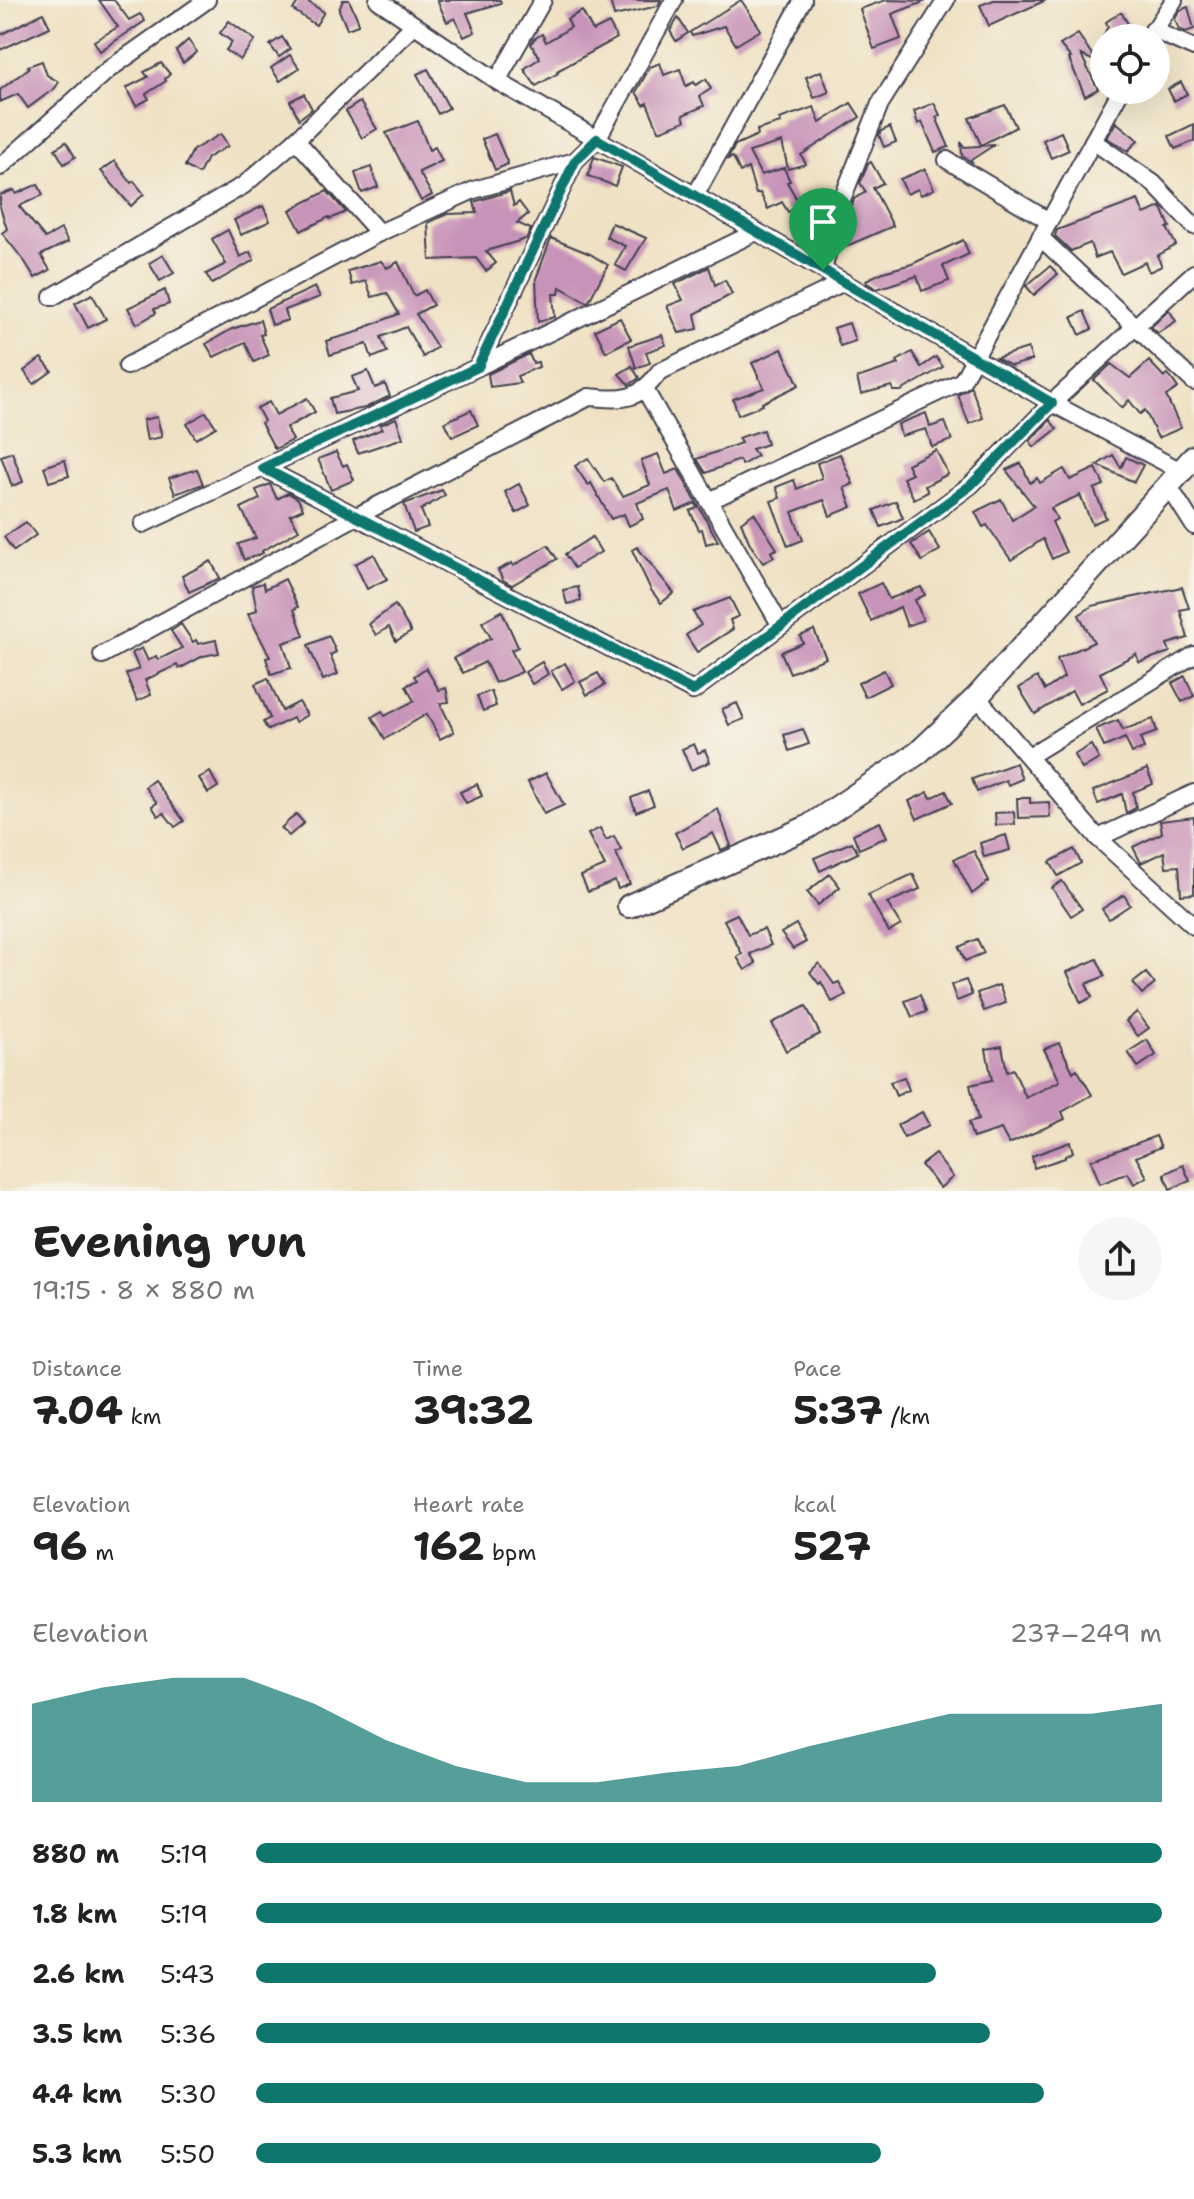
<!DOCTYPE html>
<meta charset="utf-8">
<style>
:root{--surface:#fff;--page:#f6f6f6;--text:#222;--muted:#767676;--accent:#0f766e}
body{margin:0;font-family:"Shantell Sans",sans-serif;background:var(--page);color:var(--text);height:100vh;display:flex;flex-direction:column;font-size:30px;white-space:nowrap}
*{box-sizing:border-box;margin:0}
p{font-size:26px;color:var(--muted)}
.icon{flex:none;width:44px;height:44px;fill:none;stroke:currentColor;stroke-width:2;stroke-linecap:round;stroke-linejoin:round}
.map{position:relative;height:1191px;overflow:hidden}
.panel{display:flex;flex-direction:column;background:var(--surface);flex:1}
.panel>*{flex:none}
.buttons{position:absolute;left:1090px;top:24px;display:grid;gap:16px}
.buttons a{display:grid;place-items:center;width:80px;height:80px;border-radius:50%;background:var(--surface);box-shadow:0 8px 32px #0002;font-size:40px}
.pin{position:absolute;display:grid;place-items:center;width:68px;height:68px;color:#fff;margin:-82px -34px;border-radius:50% 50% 50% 0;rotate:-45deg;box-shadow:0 0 8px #0007}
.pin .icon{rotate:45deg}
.round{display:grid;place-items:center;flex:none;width:84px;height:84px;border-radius:42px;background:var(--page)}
.head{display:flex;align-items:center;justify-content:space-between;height:136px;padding:0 32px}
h1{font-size:44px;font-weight:700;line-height:60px}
.stats{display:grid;grid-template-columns:repeat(3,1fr);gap:12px;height:136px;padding:8px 32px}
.stats div{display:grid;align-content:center}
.stats b{font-size:40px;font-weight:700}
.stats small{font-size:22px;font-weight:400}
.stats p{font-size:22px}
.chart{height:224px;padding:16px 32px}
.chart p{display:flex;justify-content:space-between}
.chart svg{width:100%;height:144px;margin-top:8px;fill:var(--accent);opacity:.7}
ul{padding:0 32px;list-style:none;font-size:26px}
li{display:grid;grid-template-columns:128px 96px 1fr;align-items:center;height:60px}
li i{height:20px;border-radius:10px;background:var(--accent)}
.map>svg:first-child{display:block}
</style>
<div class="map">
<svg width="1194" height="1191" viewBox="0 0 1194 1191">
<rect width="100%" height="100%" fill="#f7f3e8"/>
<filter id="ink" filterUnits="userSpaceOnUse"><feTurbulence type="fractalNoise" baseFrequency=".0125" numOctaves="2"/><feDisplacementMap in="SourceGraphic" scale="16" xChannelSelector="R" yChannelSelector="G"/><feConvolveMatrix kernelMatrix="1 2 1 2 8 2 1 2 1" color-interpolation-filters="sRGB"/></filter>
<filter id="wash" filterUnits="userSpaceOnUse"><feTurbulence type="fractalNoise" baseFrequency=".006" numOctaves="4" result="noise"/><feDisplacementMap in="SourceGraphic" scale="32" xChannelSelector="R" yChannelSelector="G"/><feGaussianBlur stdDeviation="1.8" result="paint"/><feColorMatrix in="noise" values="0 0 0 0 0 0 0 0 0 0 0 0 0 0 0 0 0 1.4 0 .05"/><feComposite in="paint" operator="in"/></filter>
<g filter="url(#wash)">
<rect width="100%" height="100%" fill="#efe1c3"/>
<g id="blocks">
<g fill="#c893b8">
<path d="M99,0H114L129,20L140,14L145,21L100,51L94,41L118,27Z"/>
<path d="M299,0H305L324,12L316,25L293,10Z"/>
<path d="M343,0H349L358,20V25L347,29L339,10Z"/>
<path d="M437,0H500L501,3L467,13L475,32L464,37L455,18L447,22Z"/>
<path d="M610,0H661L658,6L614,16Z"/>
<path d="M741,0L761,30L736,45L724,26L692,36L690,32Z"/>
<path d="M886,0L926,1L892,14L901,39L874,49L860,9Z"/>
<path d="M994,0H1046L989,26L980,5Z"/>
<path d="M1188,7L1194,29L1186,32L1179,29L1175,19L1180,10Z"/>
<path d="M582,11L593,31L609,23L617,38L557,71L558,73L536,86L524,69L540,58L531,44L534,39L542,34L546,42L571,27L567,19Z"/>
<path d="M1121,12L1128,24L1101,41L1108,26L1106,22Z"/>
<path d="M43,13L50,27L0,50V35Z"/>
<path d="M678,18L688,33L676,41L670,31Z"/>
<path d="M229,21L255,40L240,60L226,50L232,42L220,33Z"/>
<path d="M1078,34L1097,62L1081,55L1098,89L1085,96L1069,59L1071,58L1060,45Z"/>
<path d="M282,37L290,49L279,57L270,45Z"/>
<path d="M188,40L197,52L183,63L176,51Z"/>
<path d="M290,55L299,68L280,81L271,68Z"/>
<path d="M42,61L47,75L59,82L55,88L28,108L18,94L0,102V90L29,68L28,66Z"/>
<path d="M161,63L170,74L165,79L166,81L146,94L149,99L136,106L126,88L148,77L144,72Z"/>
<path d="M660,63L664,75L680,69L686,86L694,82L696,85L706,79L711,89L700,96L704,106L683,115L685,121L659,131L647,103L644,105L636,92L650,67Z"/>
<path d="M428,69L449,108L438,114L417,74Z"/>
<path d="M821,71L829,92L814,98L806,77Z"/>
<path d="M1181,82L1187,94L1174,101L1168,89Z"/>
<path d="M304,94L312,109L299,119L290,101Z"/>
<path d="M360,102L377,129L362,138L346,111Z"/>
<path d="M851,103L860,117L801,155L806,164L788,169L782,142L749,152L761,175L784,168L790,181L787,182L800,205L788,212L782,202L768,209L760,193L756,194L748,168L740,172L733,157L728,159L735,145L758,135L757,130L781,123L779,119L814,107L820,123Z"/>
<path d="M934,103L940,115L936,117L949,147L935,152L922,122L918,124L914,111Z"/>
<path d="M1005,105L1016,127L981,145L969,118Z"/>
<path d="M418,121L429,150L435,147L442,161L419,172L432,195L421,201L386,133Z"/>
<path d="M1116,122L1138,140L1128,151L1107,138Z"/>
<path d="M1194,124V141L1175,149L1169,136Z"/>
<path d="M890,127L896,142L884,147L879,135L881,131Z"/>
<path d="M1061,132L1069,150L1051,158L1043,140Z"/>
<path d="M221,134L228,146L207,158L199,174L185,166L193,150Z"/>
<path d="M495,134L508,164L495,170L482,139Z"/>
<path d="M66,142L75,157L64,164L55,149Z"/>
<path d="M961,142L964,147L994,145L971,160L972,162L962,156Z"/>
<path d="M594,157L622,167L615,186L588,176Z"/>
<path d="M115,161L131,183L134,181L144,194L131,206L101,171Z"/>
<path d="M871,162L883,183L873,188L893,226L840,249L854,199L866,192L860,183L868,164Z"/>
<path d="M371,167L378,187L362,193L355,173Z"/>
<path d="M925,169L934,189L921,195L918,189L907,194L900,179Z"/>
<path d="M38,184L43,195L19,206L45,238L61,229L68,242L41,255L50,270L35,278L25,262L2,233L7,229L0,207V195L14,190L16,194Z"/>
<path d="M327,191L346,212L330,219L329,217L301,231L290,210Z"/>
<path d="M510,191L514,206L519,202L528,214L517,223L531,229L526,239L486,251L496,263L486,271L476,258L430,260L428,223L447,214L477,213L474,202Z"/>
<path d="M1138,200L1144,214L1161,207L1163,210L1170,227L1167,228L1176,245L1157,256L1162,266L1149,272L1145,262L1121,273L1110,252L1095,258L1090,243L1071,251L1055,236L1057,230Z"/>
<path d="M263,206L270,221L241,235L234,220Z"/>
<path d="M612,223L646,238L626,271L615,265L625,246L606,237Z"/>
<path d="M228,230L240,257L250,252L254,260L212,284L206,274L226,264L212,239Z"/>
<path d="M551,238L590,254L608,265L589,301L587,302L560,287L559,294H553L555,317L538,322L536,279Z"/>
<path d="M963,240L969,254L943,266L949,281L922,291L917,276L877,289L867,283L866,280L883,272L912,264Z"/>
<path d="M163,255L174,273L160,281L149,263Z"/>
<path d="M381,261L387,268L398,262L414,296L425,290L433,305L416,314L437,347L423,357L406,327L381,337L387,352L372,358L367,344L330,355L326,341L361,331V329L399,314L387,293L372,297L366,281L352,285L348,271Z"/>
<path d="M1050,266L1058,274L1034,295L1026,286Z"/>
<path d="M709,267L715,285L725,280L732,294L695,314L698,329L679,333L667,306L683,300L675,284Z"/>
<path d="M315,287L320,297L285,310L288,320L272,325L267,309Z"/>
<path d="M165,290L169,304L154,309L156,313L137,324L128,308Z"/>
<path d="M92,294L106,319L88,328L75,303Z"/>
<path d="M1169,310L1176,321L1158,333L1151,327Z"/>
<path d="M1084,311L1092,329L1080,335L1072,317Z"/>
<path d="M620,318L631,339L606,352L595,330Z"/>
<path d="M260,320L264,334L260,335L269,355L254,362L245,342L214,357L206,344L232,329Z"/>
<path d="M849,323L855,341L840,346L834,328Z"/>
<path d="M662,335L666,345L646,352L650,363L636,368L629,346Z"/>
<path d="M1028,348L1032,360L1011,366L996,358Z"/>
<path d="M782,349L799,385L762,403L763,405L738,415L733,399L764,388L752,363Z"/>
<path d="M912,352L921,367L936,357L943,367L901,391H893L892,386L861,394L857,378L899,364L897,361Z"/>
<path d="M529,354L533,363L538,362L539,367L517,376L520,383L490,387L488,374Z"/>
<path d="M41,358L52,371L34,384L24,371Z"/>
<path d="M1149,361L1164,377L1168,374L1178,388L1166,396L1181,428L1158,438L1145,410L1140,414L1129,400L1122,408L1094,380L1111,364L1130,378Z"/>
<path d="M632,366L639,378L629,385L619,374Z"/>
<path d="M368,371L375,388L385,384L390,396L365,408L334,414L330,398L358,391L352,377Z"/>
<path d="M971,387L983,418L969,424L958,395Z"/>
<path d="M307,398L315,412L286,428L293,440L275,449L261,423L264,421L257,408L269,402L276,415Z"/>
<path d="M471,410L478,425L452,437L445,422Z"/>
<path d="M206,412L216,427L196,439L187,424Z"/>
<path d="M926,413L930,427L945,422L952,440L932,447L926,429L901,436L898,424Z"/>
<path d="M157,417L162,437L147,440L143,420Z"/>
<path d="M396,418L403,438L358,453L353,441L382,429L380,425Z"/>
<path d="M1050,420L1057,429L1034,447L1030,441Z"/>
<path d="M763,430L767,444L752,449L757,456L742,465L739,460L706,473L697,459L741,443L738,438Z"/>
<path d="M936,450L948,474L925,486L928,492L914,499L903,478L912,474L907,464Z"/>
<path d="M12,452L23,482L12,486L1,456Z"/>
<path d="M336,452L343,466L347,464L354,480L331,490L318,459Z"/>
<path d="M658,454L666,474L678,469L718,541L706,544L702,529L699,530L690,511L697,508L696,503L677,511L669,490L637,503L643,519L629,526L624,514L611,519L591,483L588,485L575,466L588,458L604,482L611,478L623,496L650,485L641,460Z"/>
<path d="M840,454L853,484L844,488L852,507L830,516L824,500L792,512L803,540L788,546L771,501L780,498L776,487L794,480L797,489L822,478L817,463Z"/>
<path d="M1113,455L1121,468L1126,457L1143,465L1134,482L1097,465Z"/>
<path d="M65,460L69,476L49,482L44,467Z"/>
<path d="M1021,463L1030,483L1037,478L1040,483L1064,469L1070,480L1096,468L1104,485L1094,489L1106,518L1092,524L1080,495L1051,508L1057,519L1052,522L1066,552L1052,559L1043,539L1011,560L987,525L983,527L975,512L1001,499L1012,520L1034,506L1006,470Z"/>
<path d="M197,469L203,484L175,494L169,478Z"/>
<path d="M270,484L277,499L288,493L298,499L303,509L290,515L299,530L262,551L263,553L244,560L238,544L256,538L241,508L260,499L256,490Z"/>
<path d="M519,484L530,505L516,513L505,492Z"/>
<path d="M442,490L445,495L421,510L428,527L414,532L404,504Z"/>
<path d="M896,501L903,518L881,527L874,510Z"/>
<path d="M754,513L777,549L771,552L774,557L763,563L750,544L741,522Z"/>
<path d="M26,522L36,535L14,551L4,537Z"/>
<path d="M929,532L940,550L922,561L911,544Z"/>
<path d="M592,537L601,552L574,568L565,554Z"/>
<path d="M548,545L557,559L512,585L503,580L498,570L512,563L513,566Z"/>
<path d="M637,547L674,593L661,603L651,590L632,550Z"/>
<path d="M374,554L387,579L367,589L355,564Z"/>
<path d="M211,561L220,578L189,592L182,576Z"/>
<path d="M285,579L298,607L294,609L304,636L283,643L291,668L271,674L266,658L270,657L248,614L257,610L252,586L263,583L265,589Z"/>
<path d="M881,583L889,599L921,587L925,595L915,600L923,620L907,626L900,607L871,621L858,594Z"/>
<path d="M578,587L581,601L567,604L563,590Z"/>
<path d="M1182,587L1189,608L1180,610L1188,638L1167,644L1170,652L1139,662L1136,654L1100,673L1108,689L1079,704L1072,691L1035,714L1019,688L1037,677L1045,690L1064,677L1057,659L1094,642L1079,615L1092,606Z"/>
<path d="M730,598L739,616L730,620L733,629L697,652L686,635L701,625L693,612Z"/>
<path d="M395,605L411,632L396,641L389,627L376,635L369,624Z"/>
<path d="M502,611L518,647L511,650L522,672L495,683L485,662L463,673L454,658L491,638L482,622Z"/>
<path d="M181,624L193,642L196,640L198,644L216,640L219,653L203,656L179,669L177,665L145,680L151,695L137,701L126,674L139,669L132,653L142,648L148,661L156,656L158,660L182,648L171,631Z"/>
<path d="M814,630L826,658L790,673L781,652L803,643L800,636Z"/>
<path d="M329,636L336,652L330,655L338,674L323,680L308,645Z"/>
<path d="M542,662L548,674L532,684L525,672Z"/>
<path d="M565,663L575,681L562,689L551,671Z"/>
<path d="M426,668L439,690L446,688L449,702L440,703L454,732L440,739L427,714L385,739L372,717L382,711L385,716L414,701L406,686L417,680L414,676Z"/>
<path d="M884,670L891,684L865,697L858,683Z"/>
<path d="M598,673L605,685L587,695L580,682Z"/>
<path d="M1185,676L1194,696L1182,702L1172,683Z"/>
<path d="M268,678L282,711L299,702L307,715L295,722L293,718L268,730L263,722L270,718L255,684Z"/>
<path d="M491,691L496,706L483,711L477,696Z"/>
<path d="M737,703L744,719L729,725L722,709Z"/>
<path d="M1153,719L1157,732L1140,738L1144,748L1132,753L1125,738L1104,747L1096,729L1118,720L1123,730Z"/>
<path d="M803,729L809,744L789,751L784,735Z"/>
<path d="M694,744L698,753L705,750L710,762L691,770L682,749Z"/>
<path d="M1091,745L1099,759L1082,769L1074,755Z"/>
<path d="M1016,763L1022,779L1008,785L1006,780L977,792L972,779Z"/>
<path d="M1147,769L1153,784L1133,792L1136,808L1126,813L1122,794L1098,804L1093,791Z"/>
<path d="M210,772L218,787L208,793L199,778Z"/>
<path d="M546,773L564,805L544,814L528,782Z"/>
<path d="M154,780L184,821L175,827L164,813L158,816L152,806L157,803L145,787Z"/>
<path d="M477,784L482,796L466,803L460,792Z"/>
<path d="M648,791L654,805L636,812L631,798Z"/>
<path d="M946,791L952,803L917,819L909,801L928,792L931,798Z"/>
<path d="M1017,798H1030V803L1049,802L1050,817L1018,818Z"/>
<path d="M718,809L731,846L721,850L713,833L683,848L675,833Z"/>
<path d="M1014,812L1015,824L996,825L995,813Z"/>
<path d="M296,814L304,823L289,836L281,828Z"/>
<path d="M1194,817V894L1181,895L1179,866L1166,867L1164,852L1141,863L1133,847L1162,833L1160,821Z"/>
<path d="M880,822L887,837L859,849L853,834Z"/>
<path d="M600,828L606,840L614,836L621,850L616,853L630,884L618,889L615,881L588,892L581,876L605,866L588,834Z"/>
<path d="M1006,835L1010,850L984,857L980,843Z"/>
<path d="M852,842L858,853L820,871L814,858Z"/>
<path d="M1074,849L1081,863L1058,876L1050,862Z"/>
<path d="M974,851L989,881L972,894L954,859Z"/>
<path d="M830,874L840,887L818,905L807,892Z"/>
<path d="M913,874L920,889L887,903L901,925L889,932L868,895Z"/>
<path d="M1062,881L1082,909L1071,916L1052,888Z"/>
<path d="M1124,895L1130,905L1109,919L1102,909Z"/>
<path d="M737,914L748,935L764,929L771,945L750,954L756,963L745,970L737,957L742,954L724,920Z"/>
<path d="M796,924L806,942L793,949L781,933Z"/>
<path d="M977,939L984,953L965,961L959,947Z"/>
<path d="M1097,959L1105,976L1086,984L1092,997L1081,1003L1067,972Z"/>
<path d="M819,963L834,984L839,982L846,995L832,1002L821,982L819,984L810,972Z"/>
<path d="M1146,973L1155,984L1142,994L1133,983Z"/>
<path d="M966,980L972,995L957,1001L951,985Z"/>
<path d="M999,985L1006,1003L984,1011L977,993Z"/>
<path d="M920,995L926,1012L912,1017L905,1001Z"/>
<path d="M806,1006L820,1034L786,1051L772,1023Z"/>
<path d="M1137,1012L1149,1028L1138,1036L1126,1021Z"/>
<path d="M1147,1040L1156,1055L1138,1067L1128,1052Z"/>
<path d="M1059,1043L1073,1072L1077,1069L1092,1095L1062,1112L1065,1119L1009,1144L1001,1129L973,1138L968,1123L978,1120L970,1085L992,1080L986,1049L1002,1046L1007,1072L1013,1069L1026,1098L1060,1081L1044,1049Z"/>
<path d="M904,1077L909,1090L896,1096L890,1082Z"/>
<path d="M922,1112L929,1125L904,1138L897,1125Z"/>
<path d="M1156,1136L1161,1147L1136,1157L1147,1177L1134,1184L1128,1173L1100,1184L1091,1160Z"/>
<path d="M1070,1142L1073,1152L1065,1156V1158L1034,1168L1032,1156Z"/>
<path d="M935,1154L953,1177L940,1188L921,1165Z"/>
<path d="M1183,1165L1190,1181L1170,1189L1164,1174Z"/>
</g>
</g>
</g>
<g filter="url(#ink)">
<use href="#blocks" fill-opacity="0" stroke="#413f4f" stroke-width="2"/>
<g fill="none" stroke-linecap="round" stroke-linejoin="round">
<defs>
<g id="street">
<path d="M378,0L497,81L1052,403L1181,471"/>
<path d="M1153,30L1194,48"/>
<path d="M1149,38L1174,0"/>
<path d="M497,81L543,0"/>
<path d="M296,140L379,233"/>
<path d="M1093,141L1153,183L1194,226"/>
<path d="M947,160L1049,221"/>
<path d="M0,167L108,70L207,0"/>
<path d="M695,196L803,0"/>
<path d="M1040,237L1194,382"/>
<path d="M823,270L841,202L880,104L946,0"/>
<path d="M52,297L244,185L296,140L414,25"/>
<path d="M127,366L379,233L474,190L575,161"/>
<path d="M478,367L575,161L597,139L674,0"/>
<path d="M644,388L781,626"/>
<path d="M263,468L693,691L971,485L1052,403L1194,273"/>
<path d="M1168,485L1194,526"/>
<path d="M709,501L962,381L1121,90"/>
<path d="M143,524L478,367L756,232"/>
<path d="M102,655L357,516L589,397C622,400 638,402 659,372L844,282"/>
<path d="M977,697L1098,838L1194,926"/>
<path d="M1029,756L1194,655"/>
<path d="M1098,838L1194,793"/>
</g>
<path id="secondary" d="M629,906L808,827L918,753L977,697L1194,457"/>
</defs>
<use href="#street" stroke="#413f4f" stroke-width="20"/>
<use href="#secondary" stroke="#413f4f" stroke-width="26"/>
<use href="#street" stroke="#fff" stroke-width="16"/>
<use href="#secondary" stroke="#fff" stroke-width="22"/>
</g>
</g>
<g fill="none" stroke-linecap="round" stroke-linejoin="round" filter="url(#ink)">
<defs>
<path id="route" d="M597,139L1052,403L971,485L693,691L263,468L478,367L575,161Z"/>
</defs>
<use href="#route" stroke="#fff" stroke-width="16"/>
<use href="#route" stroke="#0f766e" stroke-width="10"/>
</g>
</svg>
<div class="buttons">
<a><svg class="icon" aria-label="locate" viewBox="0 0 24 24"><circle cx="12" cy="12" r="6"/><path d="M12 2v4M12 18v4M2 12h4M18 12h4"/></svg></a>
</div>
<div class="pin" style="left:823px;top:270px;background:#1e9e55"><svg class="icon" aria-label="arrive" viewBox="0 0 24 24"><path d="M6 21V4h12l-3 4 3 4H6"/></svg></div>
</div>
<section class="panel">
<div class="head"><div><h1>Evening run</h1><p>19:15 · 8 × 880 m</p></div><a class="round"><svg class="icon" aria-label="share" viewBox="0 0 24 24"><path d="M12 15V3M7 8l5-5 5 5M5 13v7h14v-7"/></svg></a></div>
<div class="stats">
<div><p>Distance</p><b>7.04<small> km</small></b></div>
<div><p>Time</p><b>39:32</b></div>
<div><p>Pace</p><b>5:37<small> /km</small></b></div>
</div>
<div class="stats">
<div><p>Elevation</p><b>96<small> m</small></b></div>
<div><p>Heart rate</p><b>162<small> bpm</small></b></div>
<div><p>kcal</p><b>527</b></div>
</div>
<div class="chart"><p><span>Elevation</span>237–249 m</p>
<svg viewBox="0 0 160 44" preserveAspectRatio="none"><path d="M0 44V14L10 9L20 6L30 6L40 14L50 25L60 33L70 38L80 38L90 35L100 33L110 27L120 22L130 17L140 17L150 17L160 14V44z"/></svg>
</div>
<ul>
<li><b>880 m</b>5:19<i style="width:100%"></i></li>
<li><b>1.8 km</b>5:19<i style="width:100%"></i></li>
<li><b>2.6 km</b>5:43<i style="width:75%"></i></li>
<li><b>3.5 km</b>5:36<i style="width:81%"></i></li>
<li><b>4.4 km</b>5:30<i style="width:87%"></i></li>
<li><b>5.3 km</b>5:50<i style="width:69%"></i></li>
</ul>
</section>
